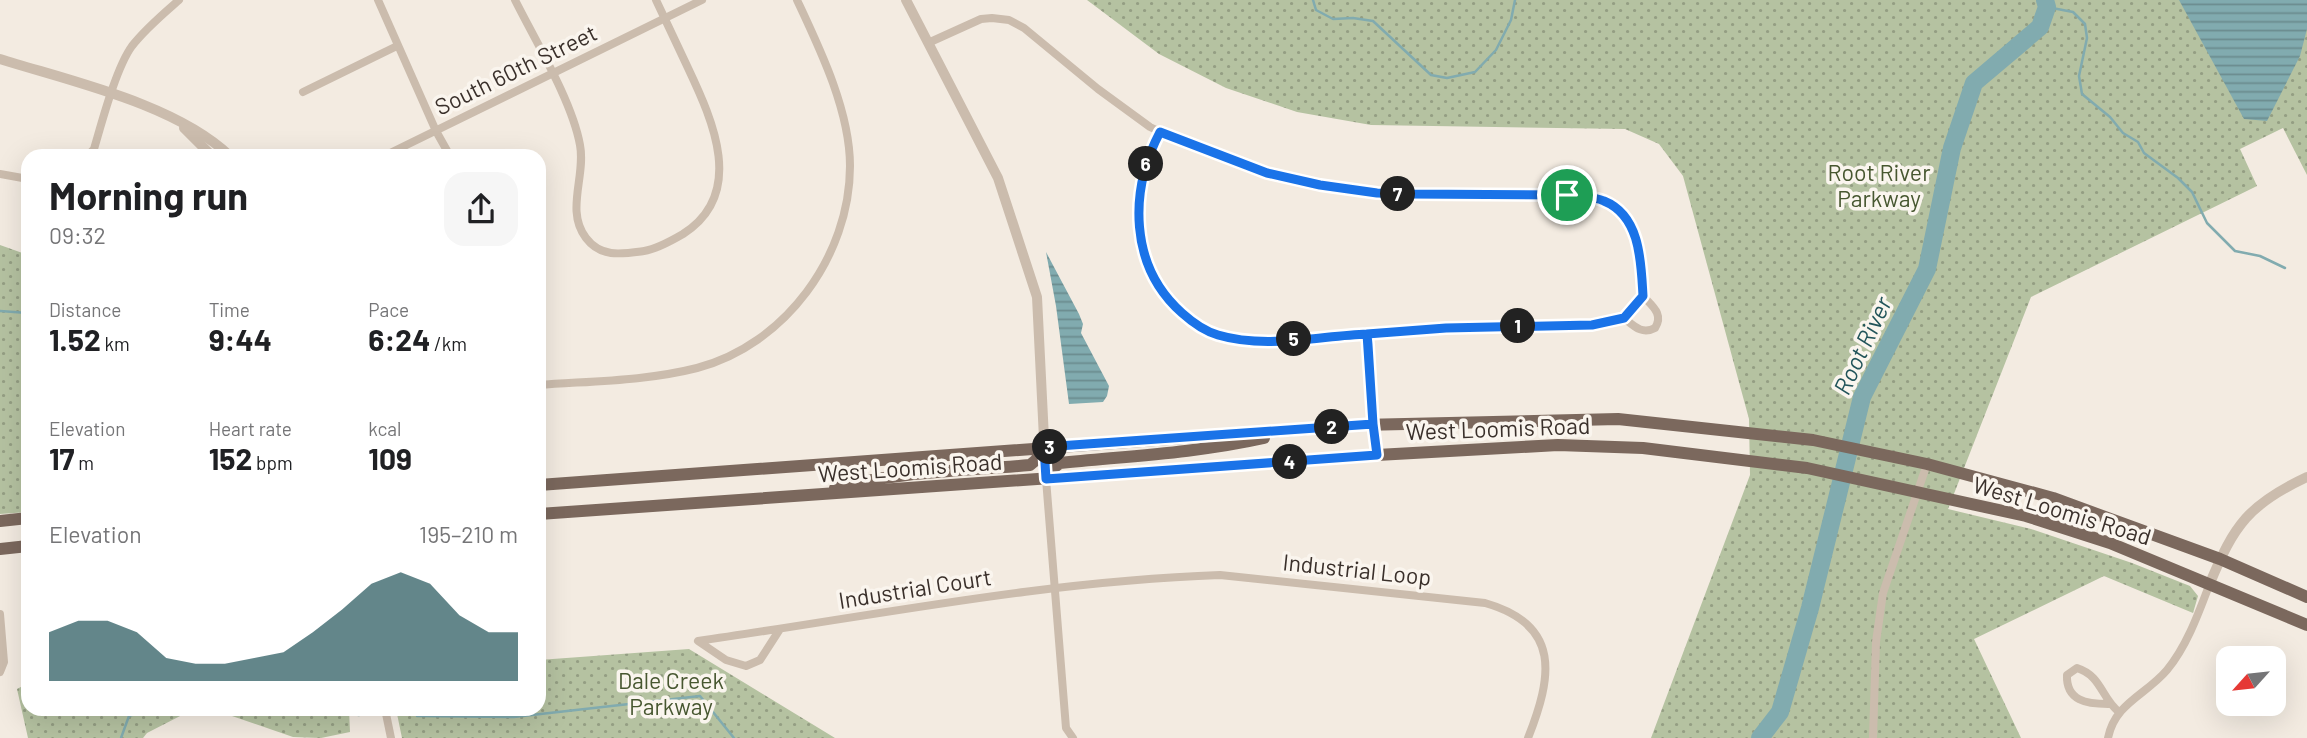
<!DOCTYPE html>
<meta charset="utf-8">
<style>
:root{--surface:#fff;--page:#f6f6f6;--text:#202124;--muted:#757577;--accent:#22545a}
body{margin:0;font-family:Barlow,sans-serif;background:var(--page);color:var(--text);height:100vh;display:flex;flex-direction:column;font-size:26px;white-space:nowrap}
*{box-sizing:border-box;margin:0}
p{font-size:23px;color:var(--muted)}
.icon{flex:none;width:38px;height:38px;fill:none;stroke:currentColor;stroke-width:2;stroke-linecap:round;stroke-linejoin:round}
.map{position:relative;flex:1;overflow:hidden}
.sheet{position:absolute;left:21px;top:149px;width:525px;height:567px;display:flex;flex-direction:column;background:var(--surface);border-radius:21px;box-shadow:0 7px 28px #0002}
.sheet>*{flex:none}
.needle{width:46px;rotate:243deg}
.controls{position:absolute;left:2216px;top:646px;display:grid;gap:14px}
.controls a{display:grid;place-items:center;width:70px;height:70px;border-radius:14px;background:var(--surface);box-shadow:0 7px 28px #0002;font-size:35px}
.pin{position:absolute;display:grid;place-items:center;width:60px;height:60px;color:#fff;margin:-30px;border:4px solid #fff;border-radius:50%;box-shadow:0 2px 7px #0007}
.km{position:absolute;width:35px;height:35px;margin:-18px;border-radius:50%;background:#222;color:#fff;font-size:19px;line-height:35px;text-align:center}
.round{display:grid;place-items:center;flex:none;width:74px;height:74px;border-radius:21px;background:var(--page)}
.head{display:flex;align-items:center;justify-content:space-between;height:119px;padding:0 28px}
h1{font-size:38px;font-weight:700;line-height:52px}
.stats{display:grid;grid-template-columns:repeat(3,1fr);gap:10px;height:119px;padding:7px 28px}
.stats div{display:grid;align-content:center}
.stats b{font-size:30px;font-weight:700}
.stats small{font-size:19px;font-weight:400}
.stats p{font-size:19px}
.chart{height:196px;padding:14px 28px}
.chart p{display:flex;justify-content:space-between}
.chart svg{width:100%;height:126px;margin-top:7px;fill:var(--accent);opacity:.7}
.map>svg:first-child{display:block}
</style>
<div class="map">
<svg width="2307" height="738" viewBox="0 0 2307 738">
<defs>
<pattern id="park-dots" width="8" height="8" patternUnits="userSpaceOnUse" patternTransform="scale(1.75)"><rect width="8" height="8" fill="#b5c2a1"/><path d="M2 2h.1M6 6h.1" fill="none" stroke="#949e83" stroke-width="1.8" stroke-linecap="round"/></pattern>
<pattern id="water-rules" width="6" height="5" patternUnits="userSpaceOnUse" patternTransform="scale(1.75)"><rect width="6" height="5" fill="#81abaf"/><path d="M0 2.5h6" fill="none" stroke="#6b8c8f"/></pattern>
</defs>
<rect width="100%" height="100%" fill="#f3ebe1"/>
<g fill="url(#park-dots)">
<path d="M1087,0H2307V175L2283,128L2240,149L2257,186L2031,297L1948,509L2031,529L2132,563L2190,586L2198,596L2193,613L2104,576L1974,639L2021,738H1651L1750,475L1749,419L1683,176L1659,144L1625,129L1371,125L1297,112L1226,88L1159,54Z"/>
<path d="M0,245L28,255V512L0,514Z"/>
<path d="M689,649L835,738H402L396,709H539V660Z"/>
<path d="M28,683V709H349L350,732L321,738L293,737L232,716L184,714L147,733L143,738H28L17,689Z"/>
</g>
<g fill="url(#water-rules)">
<path d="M2179,0H2307V29L2300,56L2267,121L2244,119Z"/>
<path d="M1046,252L1079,314L1083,324L1081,333L1109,386L1107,396L1103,402L1069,404L1056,306Z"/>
</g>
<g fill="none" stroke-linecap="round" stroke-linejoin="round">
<g stroke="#81abaf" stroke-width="2.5">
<path d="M1313,0L1316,10L1333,19L1353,18L1373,21L1431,75L1447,78L1475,72L1496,50L1511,20L1515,0"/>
<path d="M2047,7L2073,12L2085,24L2087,38L2079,76L2082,94L2110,117L2123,133L2138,142L2144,153L2178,178L2192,192L2207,223L2235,251L2260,256L2285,268"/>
<path d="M0,311L28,313"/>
<path d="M316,709L359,715"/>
<path d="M417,716L514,717L700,696L734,738"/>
<path d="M121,738L129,716L148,709"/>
</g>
<path stroke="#81abaf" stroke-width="18" d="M1760,738L1780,712L1810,608L1862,397L1927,269L1952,148L1974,83L2040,27L2047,7L2045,0"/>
<g stroke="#cbbcad" stroke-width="8">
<path d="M378,0L436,131L450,156"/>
<path d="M515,0C536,42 572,101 580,145C586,176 565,211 586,238C601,258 622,254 644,251C657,249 671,241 683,234C746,194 713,121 688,68C677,45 667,23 656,0"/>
<path d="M928,43L981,19L992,18L1009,20L1024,28L1098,89L1150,127L1179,141L1267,173L1320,185L1377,193L1567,196L1603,200L1620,211L1632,229L1640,257L1643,296L1624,318"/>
<path d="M303,92L397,46"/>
<path d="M1160,132L1149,154L1138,196V224L1142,249L1147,265L1167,300L1193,322L1218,335L1252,341L1304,339L1446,328L1592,325L1624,318"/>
<path d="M87,156L94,149C102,122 116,68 132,46C145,29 163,14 179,0"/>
<path d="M384,156L702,0"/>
<path d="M0,174L28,179"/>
<path d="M1624,318C1634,326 1642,335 1655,328C1664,314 1652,306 1643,296"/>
<path d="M1367,334L1373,424L1377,455"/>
<path d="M539,385C592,381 646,381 697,368C785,345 850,256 850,166C850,111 820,49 797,0"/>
<path d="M1046,479L1066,728L1073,738"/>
<path d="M0,614L4,662L0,672"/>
<path d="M780,629L760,660L746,666L726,660L698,641C872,616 1045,581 1220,575L1485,603C1562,625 1552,677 1528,738"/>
<path d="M2108,704C2087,704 2066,701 2067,675L2077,668C2102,676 2101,698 2119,712"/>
<path d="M385,709L391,738"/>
<path d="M1873,738L1876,642L1883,593L1927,464"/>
<path d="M2108,738C2115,703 2146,695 2167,670C2187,646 2199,612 2210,583"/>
</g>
<g stroke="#cbbcad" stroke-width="10">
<path d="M906,0L998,178L1037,297L1046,479"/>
<path d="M0,59C70,81 176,104 230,156"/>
<path d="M184,128L212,156"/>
<path d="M2210,583C2234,525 2249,504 2307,477"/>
</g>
<g stroke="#7b685d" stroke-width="12">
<path d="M1046,479L1052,469L1060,463C1129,456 1197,453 1264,438"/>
<path d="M539,485L1361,425L1618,419L1813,440L1927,464L2053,498L2220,559L2307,597"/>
<path d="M835,488C899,471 964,471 1030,465L1036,460L1044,447"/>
<path d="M539,514L1377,455L1558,445L1643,448L1807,468L2026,516L2110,543L2307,625"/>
<path d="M0,521L28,518"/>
<path d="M0,549L28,546"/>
</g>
</g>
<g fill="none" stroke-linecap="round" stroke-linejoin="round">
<defs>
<path id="route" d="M1567,195C1578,197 1594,196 1604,201C1641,216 1641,263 1643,296L1624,318L1592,325L1446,328L1367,334L1373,424L1044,447L1046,479L1377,455L1373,424L1368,345L1367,334C1319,336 1265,349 1218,335C1204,331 1192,322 1182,313C1129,266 1129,191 1160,132L1267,173L1320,185L1377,193L1408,194L1567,195"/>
</defs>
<use href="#route" stroke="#fff" stroke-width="14"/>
<use href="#route" stroke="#1a73e8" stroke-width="9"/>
</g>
<g text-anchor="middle" stroke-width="7" stroke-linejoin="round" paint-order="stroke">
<g font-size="23" fill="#3a302b" stroke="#faf5ee">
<text transform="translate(516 70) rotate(-26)" y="8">South 60th Street</text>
<text transform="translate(1498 429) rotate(-2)" y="8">West Loomis Road</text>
<text transform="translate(910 468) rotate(-4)" y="8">West Loomis Road</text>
<text transform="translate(2062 511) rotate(17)" y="8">West Loomis Road</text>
<text transform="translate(1357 570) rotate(6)" y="8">Industrial Loop</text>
<text transform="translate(915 589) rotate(-9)" y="8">Industrial Court</text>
</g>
<g font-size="23" fill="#475730" stroke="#faf5ee">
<text x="1879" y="181">Root River<tspan x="1879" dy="26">Parkway</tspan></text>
<text x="671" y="689">Dale Creek<tspan x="671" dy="26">Parkway</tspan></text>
</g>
<g font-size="24" font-style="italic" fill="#22545a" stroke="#faf5ee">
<text transform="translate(1863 346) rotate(-65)" y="8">Root River</text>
</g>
</g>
</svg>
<div class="controls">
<a><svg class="needle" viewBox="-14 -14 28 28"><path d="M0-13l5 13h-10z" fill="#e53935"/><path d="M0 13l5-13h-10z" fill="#757577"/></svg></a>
</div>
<div class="pin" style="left:1567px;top:195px;background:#1e9e55"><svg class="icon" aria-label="arrive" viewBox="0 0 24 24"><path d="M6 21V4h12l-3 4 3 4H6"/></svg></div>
<b class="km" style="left:1518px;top:326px">1</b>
<b class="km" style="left:1332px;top:427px">2</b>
<b class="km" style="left:1050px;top:447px">3</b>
<b class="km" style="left:1290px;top:462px">4</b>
<b class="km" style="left:1294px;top:339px">5</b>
<b class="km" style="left:1146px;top:164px">6</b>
<b class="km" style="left:1398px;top:194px">7</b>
<section class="sheet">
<div class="head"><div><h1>Morning run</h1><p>09:32</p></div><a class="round"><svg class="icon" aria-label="share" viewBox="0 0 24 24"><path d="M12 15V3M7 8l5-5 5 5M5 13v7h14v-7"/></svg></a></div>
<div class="stats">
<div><p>Distance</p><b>1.52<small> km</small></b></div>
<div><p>Time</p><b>9:44</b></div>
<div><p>Pace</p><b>6:24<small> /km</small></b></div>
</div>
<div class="stats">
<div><p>Elevation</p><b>17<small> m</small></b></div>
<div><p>Heart rate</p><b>152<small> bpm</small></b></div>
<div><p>kcal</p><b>109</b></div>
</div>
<div class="chart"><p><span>Elevation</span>195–210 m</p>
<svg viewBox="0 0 160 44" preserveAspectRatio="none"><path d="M0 44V27L10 23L20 23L30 27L40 36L50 38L60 38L70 36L80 34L90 27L100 19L110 10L120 6L130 10L140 21L150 27L160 27V44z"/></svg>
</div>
</section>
</div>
